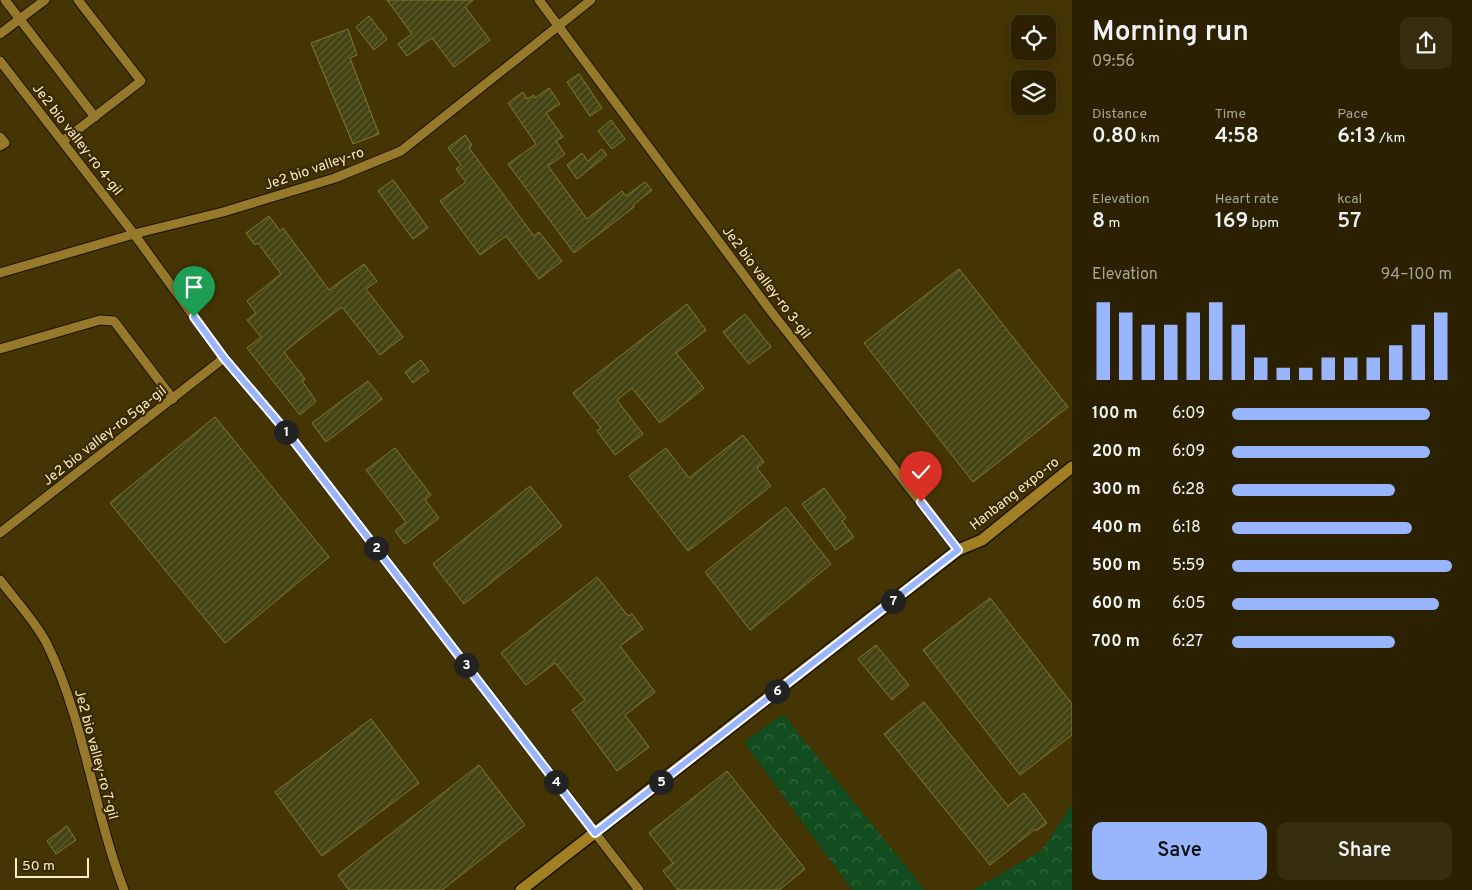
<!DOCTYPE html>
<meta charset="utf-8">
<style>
:root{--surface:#2b2000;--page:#372d0f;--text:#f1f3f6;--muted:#a6a399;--line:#473e22;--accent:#99b5fd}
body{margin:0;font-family:Overpass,sans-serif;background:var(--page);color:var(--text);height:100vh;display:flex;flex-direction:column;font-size:19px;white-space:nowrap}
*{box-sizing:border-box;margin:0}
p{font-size:16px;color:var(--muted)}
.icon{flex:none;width:28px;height:28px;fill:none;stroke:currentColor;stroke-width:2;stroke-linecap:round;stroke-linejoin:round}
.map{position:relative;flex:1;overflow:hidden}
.sheet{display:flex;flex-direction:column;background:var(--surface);width:400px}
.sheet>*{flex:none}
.buttons{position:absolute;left:1011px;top:15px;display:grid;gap:10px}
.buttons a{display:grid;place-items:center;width:45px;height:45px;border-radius:10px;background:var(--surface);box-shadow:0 2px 8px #0003,0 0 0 1px var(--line);font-size:25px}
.scale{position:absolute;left:15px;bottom:12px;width:74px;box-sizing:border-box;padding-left:5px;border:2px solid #fbecc7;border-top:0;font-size:14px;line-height:18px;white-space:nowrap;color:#fbecc7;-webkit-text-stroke:4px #392a00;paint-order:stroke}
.pin{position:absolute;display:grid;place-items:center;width:42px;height:42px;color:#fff;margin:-51px -21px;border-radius:50% 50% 50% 0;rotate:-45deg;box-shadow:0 0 5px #0007}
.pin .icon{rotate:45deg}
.km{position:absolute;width:25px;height:25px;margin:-12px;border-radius:50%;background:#222;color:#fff;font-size:14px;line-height:25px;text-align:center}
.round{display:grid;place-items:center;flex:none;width:52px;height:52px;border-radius:10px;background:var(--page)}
.head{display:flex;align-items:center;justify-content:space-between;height:85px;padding:0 20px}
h1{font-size:28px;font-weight:600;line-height:38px}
.stats{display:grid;grid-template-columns:repeat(3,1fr);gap:8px;height:85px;padding:5px 20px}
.stats div{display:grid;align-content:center}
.stats b{font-size:21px;font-weight:600}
.stats small{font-size:14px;font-weight:400}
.stats p{font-size:14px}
.chart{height:140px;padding:10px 20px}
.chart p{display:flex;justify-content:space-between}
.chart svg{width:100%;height:90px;margin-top:5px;stroke:var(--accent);stroke-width:6}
.button{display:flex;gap:10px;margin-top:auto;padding:10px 20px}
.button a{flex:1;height:58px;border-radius:10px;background:var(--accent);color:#111;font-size:20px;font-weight:600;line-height:58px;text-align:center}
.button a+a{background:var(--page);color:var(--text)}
ul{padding:0 20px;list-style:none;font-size:16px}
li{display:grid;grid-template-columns:80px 60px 1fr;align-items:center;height:38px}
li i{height:12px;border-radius:6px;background:var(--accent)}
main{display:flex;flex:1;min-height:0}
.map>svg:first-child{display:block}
</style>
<main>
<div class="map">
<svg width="1072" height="890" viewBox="0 0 1072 890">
<defs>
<pattern id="forest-crowns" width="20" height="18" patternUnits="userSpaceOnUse" patternTransform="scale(1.25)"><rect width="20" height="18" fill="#124d20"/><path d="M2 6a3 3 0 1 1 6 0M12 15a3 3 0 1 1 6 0" fill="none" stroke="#35673f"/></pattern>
<pattern id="building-hatch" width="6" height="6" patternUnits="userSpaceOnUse" patternTransform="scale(1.25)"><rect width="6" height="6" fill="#444312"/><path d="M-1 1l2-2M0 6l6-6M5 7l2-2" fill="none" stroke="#605e33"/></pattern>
</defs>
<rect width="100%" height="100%" fill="#392a00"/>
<path fill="#453404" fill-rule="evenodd" d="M0,0H1072V890H0ZM1020,24H1048V51H1020ZM1020,79H1048V106H1020Z"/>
<g fill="url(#forest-crowns)">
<path d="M783,714L925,890H852L744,742Z"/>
<path d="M1072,804V890H973L1042,850Z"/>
</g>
<g fill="url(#building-hatch)" stroke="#7f7c2c">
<path d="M387,0H473L465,7L490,40L454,67L432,38L407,56L398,44L412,34Z"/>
<path d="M369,16L387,39L374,50L356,27Z"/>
<path d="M348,29L357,55L350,58L379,134L353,144L311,43Z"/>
<path d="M579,74L602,108L590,116L567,82Z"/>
<path d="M549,88L560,104L546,113L563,137L556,141L565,154L548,166L587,219L622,191L626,196L645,182L652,190L633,205L634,207L574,253L508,164L536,144L508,103L523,92L527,99L534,95L535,98Z"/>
<path d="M611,120L625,139L612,149L598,131Z"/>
<path d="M465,135L472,145L469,148L534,236L539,232L562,261L539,279L506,236L480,255L440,201L466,182L456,169L461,165L448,148Z"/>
<path d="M602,149L607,155L577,179L567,165L582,153L588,161Z"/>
<path d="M393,180L428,228L413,239L378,191Z"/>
<path d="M269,216L280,231L283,228L329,290L364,264L377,281L366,289L403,337L380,355L342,307L314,328L284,352L305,379L302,381L316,401L300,415L247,348L261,337L247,320L256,313L247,301L281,274L258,243L255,245L246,233Z"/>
<path d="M959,269L1068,407L973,482L864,343Z"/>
<path d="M687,304L706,330L676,353L704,388L660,423L632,388L617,400L643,434L615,455L597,431L601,428L573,393Z"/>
<path d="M745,314L771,347L749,364L723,332Z"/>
<path d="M421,360L429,371L413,383L405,372Z"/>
<path d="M368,381L382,399L326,442L312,423Z"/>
<path d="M215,417L329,557L225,643L110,503Z"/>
<path d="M743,435L764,462L757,468L771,486L688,551L629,476L666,448L689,478Z"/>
<path d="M395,448L431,495L425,500L439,518L405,544L395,531L406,522L366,470Z"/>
<path d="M530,486L562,526L464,604L433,564Z"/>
<path d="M824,488L846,518L842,521L854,537L836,550L802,504Z"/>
<path d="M786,507L831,564L750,630L705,572Z"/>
<path d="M597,577L628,616L632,614L643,629L620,646L655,692L625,715L649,747L617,771L572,710L585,700L555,663L526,685L501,653Z"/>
<path d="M990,598L1072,704V735L1020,775L923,650Z"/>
<path d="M876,645L909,685L892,700L858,659Z"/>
<path d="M924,702L1008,806L1024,793L1047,823L1036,831L1035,829L990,865L884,734Z"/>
<path d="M371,719L419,783L322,856L275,792Z"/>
<path d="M479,765L525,825L442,890H349L338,875Z"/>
<path d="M727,771L805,869L779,890H678L663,871L673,863L649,833Z"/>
<path d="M67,826L76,840L56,854L47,841Z"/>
</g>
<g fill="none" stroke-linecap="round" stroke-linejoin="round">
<defs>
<g id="street">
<path d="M5,0L95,117"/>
<path d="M539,0L770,310L958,550"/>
<path d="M0,34L45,0"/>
<path d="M0,61L134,234L224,358L286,431L639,890"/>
<path d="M0,137L5,143L0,146"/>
<path d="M63,141L141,81L78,0"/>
<path d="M0,273L134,234L223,212L335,178L401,151L591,0"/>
<path d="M0,349L100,320L114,321L173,399"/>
<path d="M0,533L224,358"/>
<path d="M0,580C15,600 36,622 47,644C85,722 93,809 124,890"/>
</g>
<path id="secondary" d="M521,890L958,550L982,540L1072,467"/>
</defs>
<use href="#street" stroke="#1c1300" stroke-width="11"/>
<use href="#secondary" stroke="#1c1300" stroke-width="14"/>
<use href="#street" stroke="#96792b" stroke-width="9"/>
<use href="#secondary" stroke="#a08022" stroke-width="11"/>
</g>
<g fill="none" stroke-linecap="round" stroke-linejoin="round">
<defs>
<path id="route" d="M194,317L224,358L286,431L595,833L958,550L921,502"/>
</defs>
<use href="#route" stroke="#fff" stroke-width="10"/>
<use href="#route" stroke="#99b5fd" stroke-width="6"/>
</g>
<g text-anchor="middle" stroke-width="4.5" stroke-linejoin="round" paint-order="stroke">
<g font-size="14" fill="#fbecc7" stroke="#392a00">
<text transform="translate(78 139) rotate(52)" y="5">Je2 bio valley-ro 4-gil</text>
<text transform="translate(314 168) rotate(-19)" y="5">Je2 bio valley-ro</text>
<text transform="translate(767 282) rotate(53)" y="5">Je2 bio valley-ro 3-gil</text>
<text transform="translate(104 435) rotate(-38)" y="5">Je2 bio valley-ro 5ga-gil</text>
<text transform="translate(1014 493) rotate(-38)" y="5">Hanbang expo-ro</text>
<text transform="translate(97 754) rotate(75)" y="5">Je2 bio valley-ro 7-gil</text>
</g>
</g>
</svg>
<div class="buttons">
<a><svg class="icon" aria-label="locate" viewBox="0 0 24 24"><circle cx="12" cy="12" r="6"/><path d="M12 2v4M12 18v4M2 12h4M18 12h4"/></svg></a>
<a><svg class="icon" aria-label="layers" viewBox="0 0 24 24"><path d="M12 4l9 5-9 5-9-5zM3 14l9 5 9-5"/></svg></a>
</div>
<div class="scale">50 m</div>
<div class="pin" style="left:194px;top:317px;background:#1e9e55"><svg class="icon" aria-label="arrive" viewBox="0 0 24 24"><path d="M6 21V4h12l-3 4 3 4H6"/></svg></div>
<div class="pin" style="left:921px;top:502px;background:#d93025"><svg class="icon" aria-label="check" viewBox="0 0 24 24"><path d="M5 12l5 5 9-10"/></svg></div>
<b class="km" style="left:286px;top:432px">1</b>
<b class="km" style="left:376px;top:548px">2</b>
<b class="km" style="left:466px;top:665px">3</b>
<b class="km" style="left:556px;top:782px">4</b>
<b class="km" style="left:661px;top:782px">5</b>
<b class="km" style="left:777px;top:691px">6</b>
<b class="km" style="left:893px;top:601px">7</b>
</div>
<section class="sheet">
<div class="head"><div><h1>Morning run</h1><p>09:56</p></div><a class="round"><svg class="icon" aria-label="share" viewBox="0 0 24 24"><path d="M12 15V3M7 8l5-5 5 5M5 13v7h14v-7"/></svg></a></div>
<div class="stats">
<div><p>Distance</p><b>0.80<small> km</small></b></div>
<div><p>Time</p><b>4:58</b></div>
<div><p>Pace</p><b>6:13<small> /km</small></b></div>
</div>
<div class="stats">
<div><p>Elevation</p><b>8<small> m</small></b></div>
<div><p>Heart rate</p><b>169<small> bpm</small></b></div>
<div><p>kcal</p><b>57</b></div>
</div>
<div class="chart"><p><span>Elevation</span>94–100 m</p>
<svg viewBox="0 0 160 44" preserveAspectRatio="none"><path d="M5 44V6M15 44V11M25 44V17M35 44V17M45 44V11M55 44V6M65 44V17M75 44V33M85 44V38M95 44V38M105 44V33M115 44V33M125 44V33M135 44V27M145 44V17M155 44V11"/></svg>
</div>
<ul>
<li><b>100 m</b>6:09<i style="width:90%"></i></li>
<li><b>200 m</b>6:09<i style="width:90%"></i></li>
<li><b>300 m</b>6:28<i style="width:74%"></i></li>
<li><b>400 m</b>6:18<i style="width:82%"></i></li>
<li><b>500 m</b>5:59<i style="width:100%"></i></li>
<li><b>600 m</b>6:05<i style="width:94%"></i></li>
<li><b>700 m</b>6:27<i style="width:74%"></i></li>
</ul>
<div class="button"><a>Save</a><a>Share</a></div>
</section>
</main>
